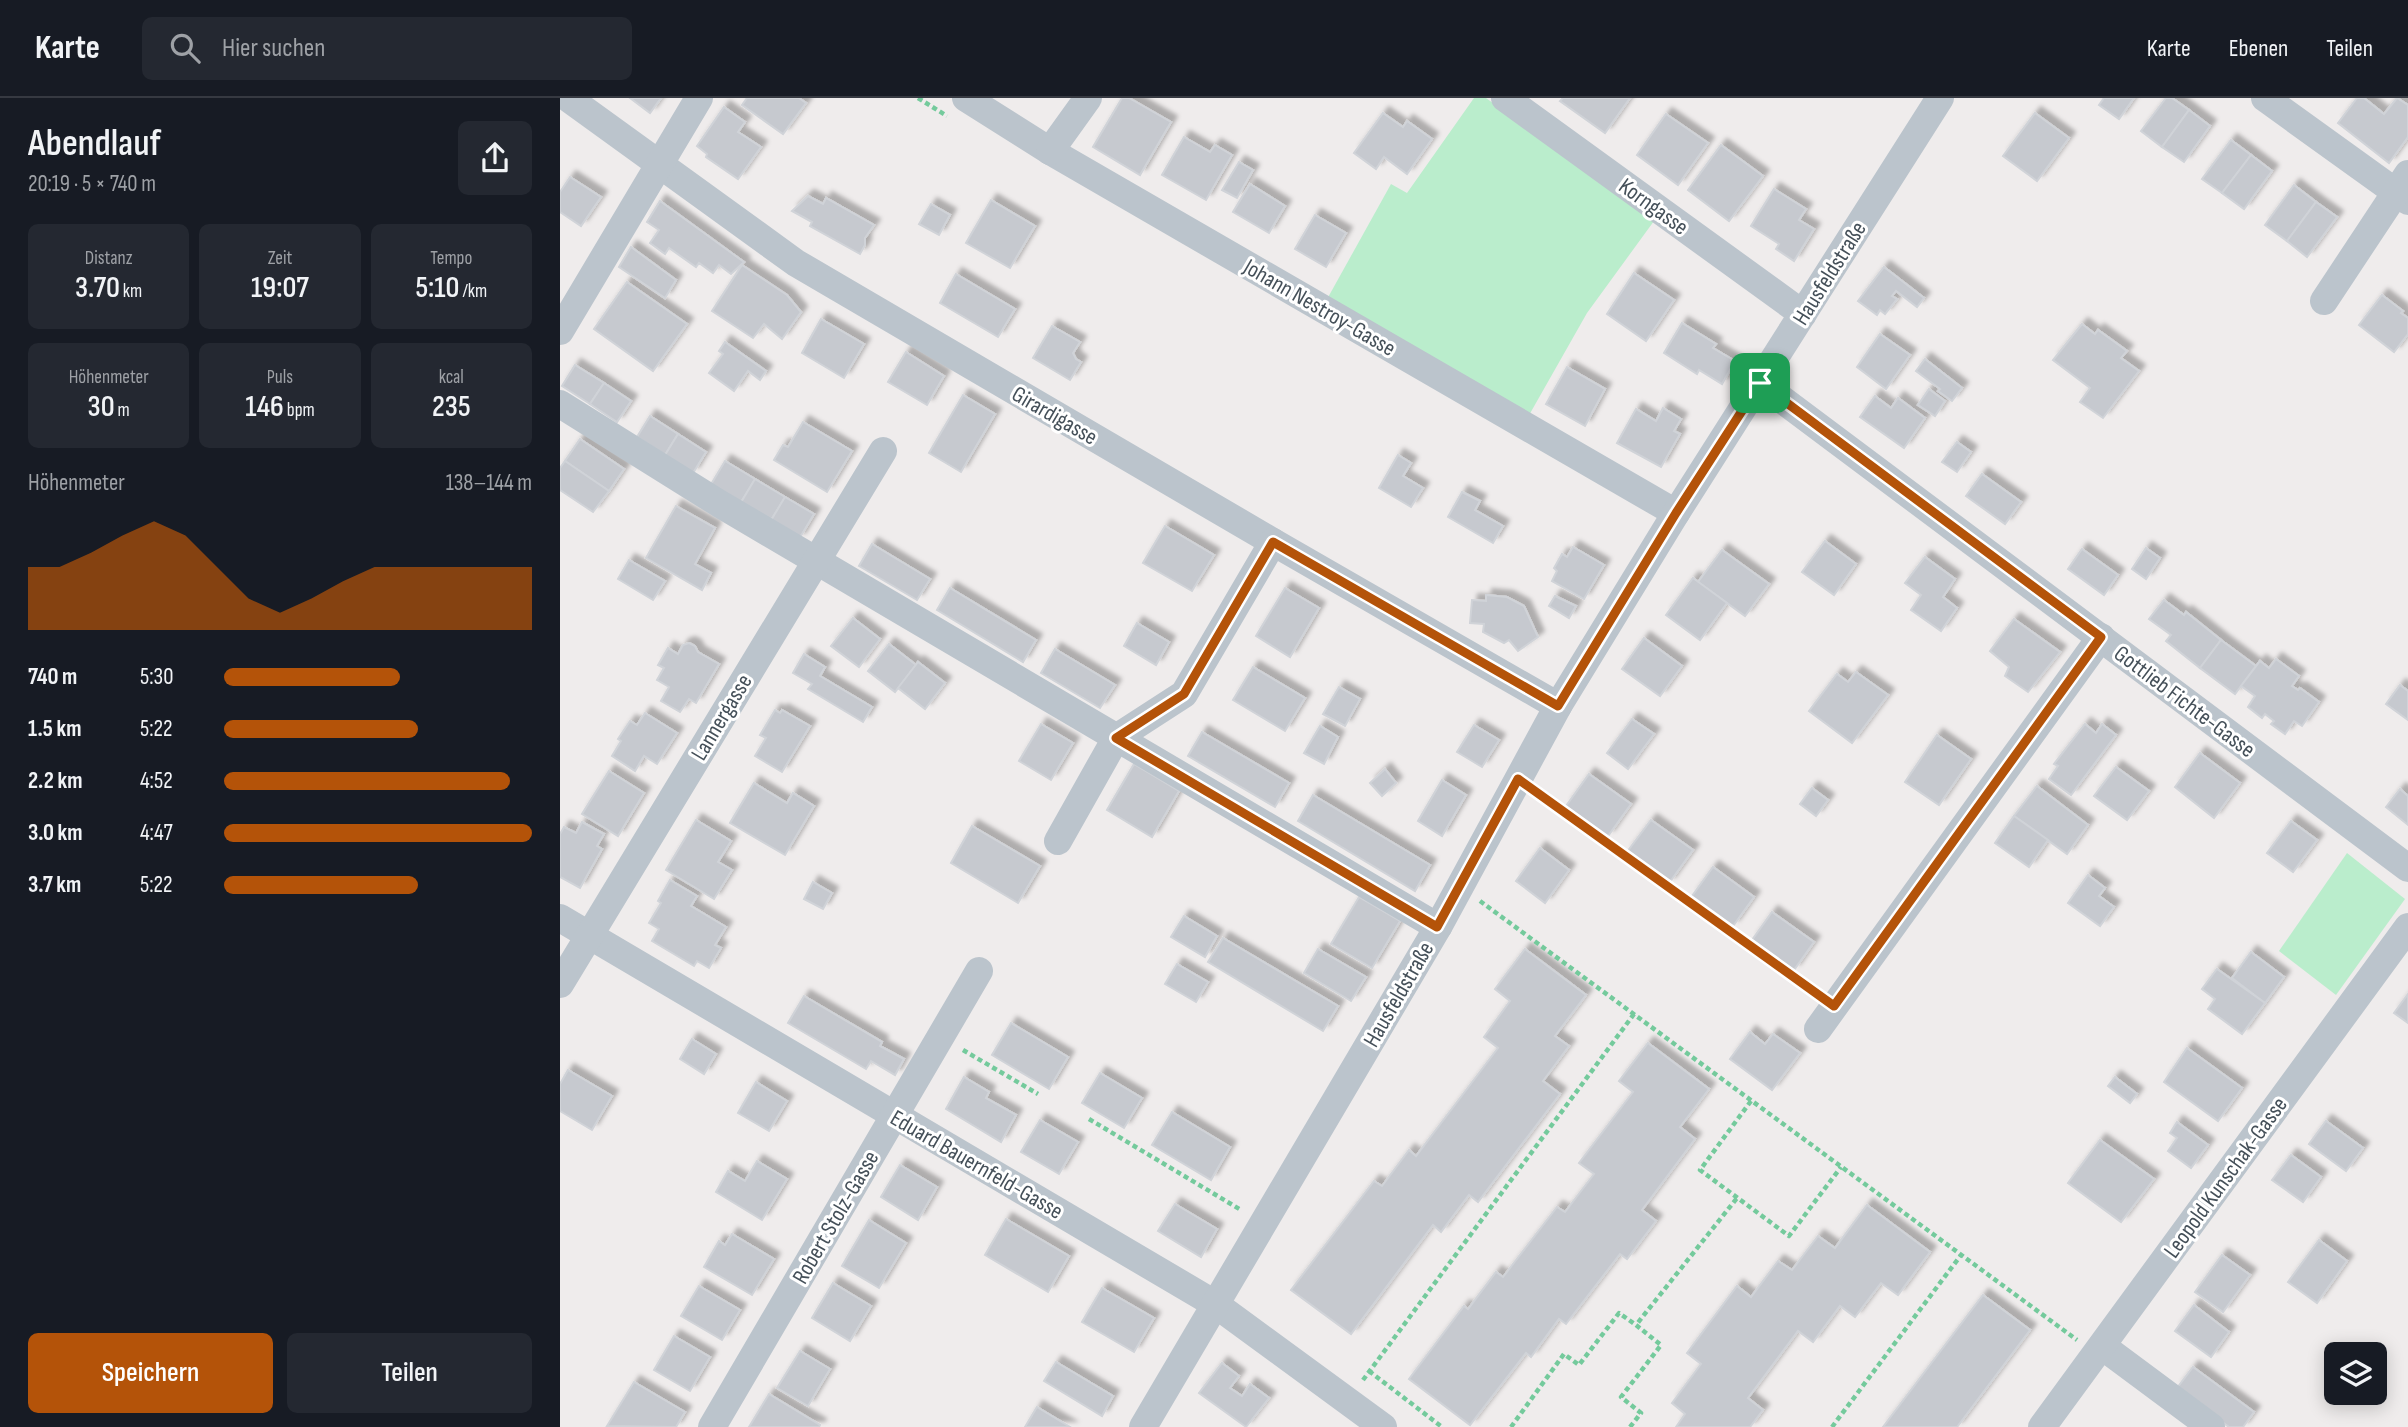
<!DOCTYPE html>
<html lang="de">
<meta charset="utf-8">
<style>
:root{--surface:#171b24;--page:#242831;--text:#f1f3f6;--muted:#9ea1a6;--line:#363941;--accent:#b45309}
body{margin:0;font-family:"Sofia Sans Condensed",sans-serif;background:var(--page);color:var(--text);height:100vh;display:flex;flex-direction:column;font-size:26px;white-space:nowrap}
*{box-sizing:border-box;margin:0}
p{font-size:23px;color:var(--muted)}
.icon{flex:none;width:38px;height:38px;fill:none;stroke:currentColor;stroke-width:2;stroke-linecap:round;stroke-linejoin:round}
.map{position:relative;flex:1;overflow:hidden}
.side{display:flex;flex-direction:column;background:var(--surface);width:560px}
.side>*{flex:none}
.fabs{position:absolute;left:1764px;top:1244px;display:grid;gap:14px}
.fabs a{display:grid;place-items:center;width:63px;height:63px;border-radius:10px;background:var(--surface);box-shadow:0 4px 18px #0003;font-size:35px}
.pin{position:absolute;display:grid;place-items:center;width:60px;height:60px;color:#fff;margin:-30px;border-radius:14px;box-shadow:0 4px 10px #0006}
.round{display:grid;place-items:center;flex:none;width:74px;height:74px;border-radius:10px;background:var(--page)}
.headline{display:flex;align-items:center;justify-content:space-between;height:119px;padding:0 28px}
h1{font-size:38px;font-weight:600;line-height:52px}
.stats{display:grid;grid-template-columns:repeat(3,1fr);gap:10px;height:119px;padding:7px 28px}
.stats div{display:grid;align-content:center;border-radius:10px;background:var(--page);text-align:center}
.stats b{font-size:30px;font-weight:600}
.stats small{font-size:19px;font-weight:400}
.stats p{font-size:19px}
.chart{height:196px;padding:14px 28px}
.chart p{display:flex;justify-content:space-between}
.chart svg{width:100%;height:126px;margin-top:7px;fill:var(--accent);opacity:.7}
.cta{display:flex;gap:14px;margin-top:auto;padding:14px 28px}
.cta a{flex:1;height:80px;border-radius:10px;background:var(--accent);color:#fff;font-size:28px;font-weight:600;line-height:80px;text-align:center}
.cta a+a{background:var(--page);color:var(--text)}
ul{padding:0 28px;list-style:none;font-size:23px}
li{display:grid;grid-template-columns:112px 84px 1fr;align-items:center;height:52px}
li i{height:18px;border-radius:9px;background:var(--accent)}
header{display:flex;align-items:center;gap:42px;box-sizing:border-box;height:98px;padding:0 35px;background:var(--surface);border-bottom:2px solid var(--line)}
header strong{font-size:33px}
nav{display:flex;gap:38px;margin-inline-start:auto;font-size:24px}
.search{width:490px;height:63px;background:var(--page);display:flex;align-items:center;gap:18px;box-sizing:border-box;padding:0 24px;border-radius:10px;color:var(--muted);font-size:26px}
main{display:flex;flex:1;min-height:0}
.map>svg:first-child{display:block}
</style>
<header>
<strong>Karte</strong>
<div class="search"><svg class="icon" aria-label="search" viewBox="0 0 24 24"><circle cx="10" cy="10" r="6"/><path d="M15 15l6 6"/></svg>Hier suchen</div>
<nav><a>Karte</a><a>Ebenen</a><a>Teilen</a></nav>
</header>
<main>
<section class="side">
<div class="headline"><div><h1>Abendlauf</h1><p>20:19 · 5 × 740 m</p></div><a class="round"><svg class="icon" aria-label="share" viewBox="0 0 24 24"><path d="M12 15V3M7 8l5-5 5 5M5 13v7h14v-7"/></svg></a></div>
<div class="stats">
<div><p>Distanz</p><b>3.70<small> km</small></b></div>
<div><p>Zeit</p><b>19:07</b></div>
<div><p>Tempo</p><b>5:10<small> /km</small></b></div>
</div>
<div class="stats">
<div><p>Höhenmeter</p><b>30<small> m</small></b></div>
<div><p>Puls</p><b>146<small> bpm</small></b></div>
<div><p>kcal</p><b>235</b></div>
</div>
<div class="chart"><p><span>Höhenmeter</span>138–144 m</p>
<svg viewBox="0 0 160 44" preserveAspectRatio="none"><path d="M0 44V22L10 22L20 17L30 11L40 6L50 11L60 22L70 33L80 38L90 33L100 27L110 22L120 22L130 22L140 22L150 22L160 22V44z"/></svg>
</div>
<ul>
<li><b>740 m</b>5:30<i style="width:57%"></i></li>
<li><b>1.5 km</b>5:22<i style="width:63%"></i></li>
<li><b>2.2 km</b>4:52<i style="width:93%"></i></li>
<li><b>3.0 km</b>4:47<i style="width:100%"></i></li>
<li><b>3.7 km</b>5:22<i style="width:63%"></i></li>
</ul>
<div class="cta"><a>Speichern</a><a>Teilen</a></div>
</section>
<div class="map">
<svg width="1848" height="1329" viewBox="0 0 1848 1329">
<defs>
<filter id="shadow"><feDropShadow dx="6" dy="-6" stdDeviation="2" flood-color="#0004"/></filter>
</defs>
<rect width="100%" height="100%" fill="#efecec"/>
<g fill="#baedcc">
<path d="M914,0H926L1094,123L1027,215L968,319L766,203L831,86L847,95Z"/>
<path d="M1787,755L1845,801L1776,897L1719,853Z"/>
</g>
<g fill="#c6c9cf" stroke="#d0d3d8" stroke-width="2" filter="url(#shadow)">
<path d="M70,0H101L90,15Z"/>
<path d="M187,0H239L246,5L223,36L182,7Z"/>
<path d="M562,0H569L611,24L580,77L533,49Z"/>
<path d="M1003,0H1070L1045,35L1000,3Z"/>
<path d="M1544,0H1574L1559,21L1539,7Z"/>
<path d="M1606,0H1612L1629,12L1602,49L1581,33Z"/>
<path d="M1797,0H1804L1824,16L1837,0L1848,7V39L1829,65L1778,25Z"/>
<path d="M164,9L185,24L178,34L201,49L178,81L146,59L147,56L137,48Z"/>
<path d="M1629,12L1650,28L1624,64L1602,49Z"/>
<path d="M823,15L843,29L847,23L872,41L847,76L824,59L816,71L794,55Z"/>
<path d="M1475,15L1509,40L1477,83L1443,58Z"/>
<path d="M1106,16L1148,45L1118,87L1077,57Z"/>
<path d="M624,39L650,54L655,47L672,57L646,102L602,77Z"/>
<path d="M1671,42L1691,57L1662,95L1642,81Z"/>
<path d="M1161,47L1203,78L1169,123L1128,92Z"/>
<path d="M1691,57L1712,73L1684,111L1662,95Z"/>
<path d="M679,64L693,72L677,100L662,92Z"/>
<path d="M10,79L41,99L21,128L0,114V94Z"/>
<path d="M690,86L725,108L709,135L673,114Z"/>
<path d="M1734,87L1756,104L1727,143L1705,127Z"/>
<path d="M1214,91L1246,111L1239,122L1254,131L1234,163L1216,151L1219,146L1191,128Z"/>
<path d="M248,98L263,106L266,100L314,127L305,140V147L300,156L250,128L252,124L232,113Z"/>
<path d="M431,102L475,128L450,170L406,145Z"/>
<path d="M100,103L184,164L171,176L159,167L153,175L139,165L136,169L109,150L105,156L90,145L99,132L87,124Z"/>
<path d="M1756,104L1777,119L1747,159L1727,143Z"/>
<path d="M371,106L390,117L379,137L359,126Z"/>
<path d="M755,117L786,135L766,169L735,151Z"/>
<path d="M71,149L116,182L105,200L59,169Z"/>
<path d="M182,167L227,197L241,214L222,241L204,226L193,240L152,213Z"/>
<path d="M1324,169L1364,200L1357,209L1336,193L1332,198L1337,201L1325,216L1320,212L1317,217L1298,203Z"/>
<path d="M1074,175L1114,202L1086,243L1047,216Z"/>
<path d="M396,176L455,211L438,239L380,205Z"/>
<path d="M67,184L127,226L93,273L34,231Z"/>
<path d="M1822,197L1843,213L1841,215L1848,220V236L1834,254L1799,227Z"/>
<path d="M261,221L304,246L284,280L242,255Z"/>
<path d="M1122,225L1156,246L1153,250L1175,263L1162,286L1139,272L1137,276L1104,255Z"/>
<path d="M1522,226L1535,236L1538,232L1567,253L1561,260L1579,273L1543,320L1520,304L1530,290L1493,262Z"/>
<path d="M492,228L520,244L513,255L516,261L521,264L510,282L473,260Z"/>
<path d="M1320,236L1350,257L1326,291L1297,269Z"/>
<path d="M165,244L206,273L200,282L188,273L174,293L149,275L163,256L159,253Z"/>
<path d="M346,254L384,278L367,307L328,284Z"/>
<path d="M1365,261L1402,290L1392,303L1378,293L1380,291L1356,273Z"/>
<path d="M15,267L44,285L30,306L2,288Z"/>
<path d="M1007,269L1045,291L1025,328L986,306Z"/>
<path d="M44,285L71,303L57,324L30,306Z"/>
<path d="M1369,291L1385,303L1375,318L1358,307Z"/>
<path d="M403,297L435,316L401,374L369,355Z"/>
<path d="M1315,298L1331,310L1338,300L1365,320L1344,350L1300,319Z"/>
<path d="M1103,310L1121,321L1114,333L1120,336L1101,369L1057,345L1076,311L1096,323Z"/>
<path d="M90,318L118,336L105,357L77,339Z"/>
<path d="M243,324L292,353L267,394L214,362L223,347L228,349Z"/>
<path d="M118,336L146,354L133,375L105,357Z"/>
<path d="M20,341L64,371L49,393L5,363Z"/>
<path d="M1397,344L1411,354L1397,374L1382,364Z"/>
<path d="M838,357L851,365L843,378L863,390L851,409L819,390Z"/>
<path d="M5,363L49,393L33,414L0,392V370Z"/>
<path d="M165,363L195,381L180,406L150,388Z"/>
<path d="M1422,376L1461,404L1445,426L1406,398Z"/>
<path d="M195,381L225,399L210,424L180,406Z"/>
<path d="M902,394L920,403L915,412L943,428L933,445L888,419Z"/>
<path d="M225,399L254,416L239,441L210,424Z"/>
<path d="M116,408L155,430L135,466L151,475L142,492L86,460Z"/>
<path d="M605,428L654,457L632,493L583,465Z"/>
<path d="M1265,443L1296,466L1274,497L1242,474Z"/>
<path d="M312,446L370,481L357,502L299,468Z"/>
<path d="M1013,449L1044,467L1024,501L992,483L997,473L994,470L1002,456L1007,459Z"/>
<path d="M1586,450L1600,460L1586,481L1572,471Z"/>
<path d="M1522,451L1558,477L1544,497L1508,471Z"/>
<path d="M1162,452L1209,486L1185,518L1138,484Z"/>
<path d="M1365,459L1395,481L1383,499L1397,510L1381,533L1351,512L1361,497L1345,485Z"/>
<path d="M69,462L105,483L93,502L58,481Z"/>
<path d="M1133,480L1167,505L1140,542L1106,517Z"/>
<path d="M390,490L476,542L463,564L377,512Z"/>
<path d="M725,490L759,510L730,559L696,538Z"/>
<path d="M926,497L947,499L964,508L978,539L958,553L949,542L944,545L923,534L924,526L910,525L912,502L926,503Z"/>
<path d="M995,498L1016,508L1009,520L989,508Z"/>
<path d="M1604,502L1624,517L1626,514L1661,542L1640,570L1606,543L1611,537L1589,521Z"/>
<path d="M293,520L320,541L299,569L271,548Z"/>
<path d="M1454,521L1500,554L1468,594L1445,578L1449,569L1430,553Z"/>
<path d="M577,525L609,544L596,567L564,548Z"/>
<path d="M1084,540L1122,568L1100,598L1062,571Z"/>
<path d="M1661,542L1696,568L1675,596L1640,570Z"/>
<path d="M129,545L135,548L138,554L159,566L136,605L129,601L120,614L101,603L109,589L97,582L104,570L98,567L108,550L118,556L123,547Z"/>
<path d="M329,546L356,567L335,594L308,573Z"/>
<path d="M495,551L555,587L540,610L481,575Z"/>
<path d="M244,556L265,569L260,578L312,609L303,624L248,591L252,586L233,575Z"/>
<path d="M1716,561L1739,578L1732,588L1738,592L1740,590L1759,604L1742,628L1734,623L1725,636L1711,626L1714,623L1705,616L1702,620L1688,609L1695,598L1681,588L1700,563L1709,570Z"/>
<path d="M358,564L385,585L365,611L338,590Z"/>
<path d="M693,569L745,600L725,633L673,602Z"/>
<path d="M1296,574L1328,597L1292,645L1249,613L1277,576L1288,584Z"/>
<path d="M1840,587L1848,593V622L1826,606Z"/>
<path d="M779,589L800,601L785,628L763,616Z"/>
<path d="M215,612L220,615L222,612L250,628L222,674L195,658L206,640L200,637Z"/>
<path d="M85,615L117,635L97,666L84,658L75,673L52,658L61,643L58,641L70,623L77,627Z"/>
<path d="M1072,621L1094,636L1068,671L1047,655Z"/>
<path d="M481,626L513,645L491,682L459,663Z"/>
<path d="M1525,626L1536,635L1542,626L1556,637L1511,697L1489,681L1498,668L1494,666Z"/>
<path d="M914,627L939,642L922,669L897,654Z"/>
<path d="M760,628L778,639L764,666L744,655Z"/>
<path d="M642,634L729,685L715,709L628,658Z"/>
<path d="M1377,637L1411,661L1379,707L1345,684Z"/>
<path d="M1640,655L1680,685L1654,720L1615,689Z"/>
<path d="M574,666L619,693L592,739L547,712Z"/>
<path d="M1556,669L1589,693L1567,722L1534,698Z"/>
<path d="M825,671L836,685L822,698L810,685Z"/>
<path d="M49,673L84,695L58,738L22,716Z"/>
<path d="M1029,676L1071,706L1048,738L1006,708Z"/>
<path d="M882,682L906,697L882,738L858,723Z"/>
<path d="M194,685L227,705L233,695L254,708L225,757L170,725Z"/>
<path d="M1477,688L1528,727L1507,756L1454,718Z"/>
<path d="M1252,690L1268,702L1256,718L1240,706Z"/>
<path d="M1840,691L1848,698V727L1826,709Z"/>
<path d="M753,697L870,767L855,793L738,723Z"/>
<path d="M1454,718L1488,742L1469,769L1435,745Z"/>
<path d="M136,722L171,743L158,764L172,772L154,801L106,772Z"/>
<path d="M1091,722L1133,752L1109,785L1067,754Z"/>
<path d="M1731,723L1757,742L1733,774L1707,755Z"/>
<path d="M22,724L44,736L37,748L42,751L20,790L0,779V736L4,729L16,735Z"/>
<path d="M412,728L480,768L458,805L391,765Z"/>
<path d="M980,750L1009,772L985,805L956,783Z"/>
<path d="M1153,769L1194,799L1173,828L1132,798Z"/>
<path d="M1528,777L1545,790L1539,798L1554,809L1540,828L1508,805Z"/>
<path d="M110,782L137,798L131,808L166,829L155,847L161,850L149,870L137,863L134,868L92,843L99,831L89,825L101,805L98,803Z"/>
<path d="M253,784L272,795L263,811L244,801Z"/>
<path d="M799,799L840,823L812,870L771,846Z"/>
<path d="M1212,814L1254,844L1234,872L1192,842Z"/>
<path d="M624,818L657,838L645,859L611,839Z"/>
<path d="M663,840L778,908L763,933L648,864Z"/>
<path d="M758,851L806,879L791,903L744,875Z"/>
<path d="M965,851L1026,897L995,938L1009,948L983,983L1000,996L918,1104L909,1097L881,1134L873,1127L791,1236L731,1192L814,1083L822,1088L849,1052L856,1058L938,950L924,939L950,903L935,891Z"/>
<path d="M1691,854L1724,879L1705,905L1672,880Z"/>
<path d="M617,866L648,884L636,904L605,886Z"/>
<path d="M1657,871L1705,905L1682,936L1648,911L1655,901L1642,891Z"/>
<path d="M1848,896V925L1834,915Z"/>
<path d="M244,898L322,944L320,948L344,961L335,977L311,963L306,971L228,925Z"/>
<path d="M451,925L508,959L489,991L432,957Z"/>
<path d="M1190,934L1205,946L1213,936L1240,955L1212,992L1170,961Z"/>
<path d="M132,941L156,956L144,976L120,961Z"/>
<path d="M1088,945L1149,991L1120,1029L1135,1041L1082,1112L1096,1123L1067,1161L1060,1156L1006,1226L999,1221L971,1259L966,1255L910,1327L849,1281L904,1208L908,1211L936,1174L943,1179L997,1109L1005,1114L1034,1076L1019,1065L1073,994L1059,983Z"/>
<path d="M1627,950L1682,990L1658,1023L1604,984Z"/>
<path d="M8,972L52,998L32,1032L0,1013V986Z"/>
<path d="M540,975L582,1000L564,1030L522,1005Z"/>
<path d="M404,979L429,994L426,1000L456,1017L441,1044L386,1011Z"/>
<path d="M1555,979L1577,996L1570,1005L1548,988Z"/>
<path d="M196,984L227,1003L209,1033L178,1015Z"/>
<path d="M612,1014L670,1049L651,1082L592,1047Z"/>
<path d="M480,1022L518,1044L499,1076L461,1054Z"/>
<path d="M1766,1023L1803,1050L1786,1073L1749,1046Z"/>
<path d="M1617,1024L1648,1047L1631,1070L1608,1053L1617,1040L1610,1035Z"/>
<path d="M1540,1042L1594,1081L1561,1124L1508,1085Z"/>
<path d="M1731,1057L1761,1079L1743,1104L1712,1082Z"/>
<path d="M197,1063L227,1081L202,1122L156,1094L168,1073L185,1083Z"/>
<path d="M340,1067L377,1089L358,1122L321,1099Z"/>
<path d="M615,1106L657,1131L641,1159L598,1133Z"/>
<path d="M1307,1107L1370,1154L1338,1197L1321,1185L1295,1219L1280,1208L1253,1244L1238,1233L1188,1300L1203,1312L1190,1329H1116L1125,1316L1112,1305L1141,1266L1127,1255L1177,1188L1191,1199L1218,1163L1232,1172L1258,1138L1275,1150Z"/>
<path d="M446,1121L509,1158L488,1194L425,1157Z"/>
<path d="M309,1122L346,1145L319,1190L282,1168Z"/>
<path d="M172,1136L214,1161L192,1197L144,1169L159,1143L165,1147Z"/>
<path d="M1759,1142L1787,1163L1757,1205L1728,1184Z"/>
<path d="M1662,1157L1690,1177L1663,1214L1635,1194Z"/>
<path d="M273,1185L311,1208L290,1243L252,1220Z"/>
<path d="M139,1188L180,1212L162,1242L121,1218Z"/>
<path d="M542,1190L594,1220L574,1254L522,1224Z"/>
<path d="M1423,1197L1470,1232L1397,1329H1323Z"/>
<path d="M1634,1207L1669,1234L1651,1259L1615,1233Z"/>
<path d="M114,1238L150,1259L130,1293L94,1272Z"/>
<path d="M240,1253L270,1271L248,1308L217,1290Z"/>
<path d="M496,1264L553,1298L542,1318L484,1283Z"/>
<path d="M662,1265L679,1278L670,1290L682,1298L690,1286L709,1300L686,1329L639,1295Z"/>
<path d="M1633,1269L1694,1314L1683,1329H1669L1617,1290Z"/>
<path d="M74,1284L125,1314L116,1329L47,1328Z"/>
<path d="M209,1296L260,1327L259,1329H189Z"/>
<path d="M477,1309L510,1329H465Z"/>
</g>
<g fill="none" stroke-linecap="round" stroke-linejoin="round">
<g stroke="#74ca9c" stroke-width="4.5" stroke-dasharray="5 3.5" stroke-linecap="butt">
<path d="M358,0L387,18"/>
<path d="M979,696L1254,893"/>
<path d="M920,803L1517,1242"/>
<path d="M403,952L478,996"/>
<path d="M1191,1003L1140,1072L1229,1138L1281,1069"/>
<path d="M529,1021L681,1112"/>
<path d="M809,1273L882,1329"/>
<path d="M803,1282L1074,916"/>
<path d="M951,1329L1004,1256L1019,1267L1059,1215L1076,1227"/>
<path d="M1070,1329L1081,1315L1061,1299L1101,1247L1076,1227L1177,1100"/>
<path d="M1272,1329L1401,1157"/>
</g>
<g stroke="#bbc4cc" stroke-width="28">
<path d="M8,0L236,165L713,444L998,608"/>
<path d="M406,0L490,53L1116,415"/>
<path d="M945,0L1243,216"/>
<path d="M1705,0L1848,103"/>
<path d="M490,53L528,0"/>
<path d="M1764,203L1848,76"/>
<path d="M0,233L139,0"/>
<path d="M1200,285L1848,770"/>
<path d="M0,306L160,406L878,829"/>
<path d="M498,743L556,640L624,596L713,444"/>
<path d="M0,820L655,1206L823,1329"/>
<path d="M0,886L323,353"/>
<path d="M1258,931L1541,539"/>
<path d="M1542,1248L1651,1329"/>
<path d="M152,1329L419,873"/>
<path d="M583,1329L878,829L998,608L1116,415L1380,0"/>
<path d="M1482,1329L1848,829"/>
</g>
</g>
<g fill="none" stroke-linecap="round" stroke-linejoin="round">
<defs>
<path id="route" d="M1200,285L1541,539L1274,908L958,681L877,829L556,640L624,596L713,444L998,608L1116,415Z"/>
</defs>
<use href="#route" stroke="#fff" stroke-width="14"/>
<use href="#route" stroke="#b45309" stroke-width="9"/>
</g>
<g text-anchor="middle" stroke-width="6" stroke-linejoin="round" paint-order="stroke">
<g font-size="23" fill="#455059" stroke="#fff">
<text transform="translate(1094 108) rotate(36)" y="8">Korngasse</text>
<text transform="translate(1269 175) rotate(-58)" y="8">Hausfeldstraße</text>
<text transform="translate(760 209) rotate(30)" y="8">Johann Nestroy-Gasse</text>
<text transform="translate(495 317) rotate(30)" y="8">Girardigasse</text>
<text transform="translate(1625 603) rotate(37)" y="8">Gottlieb Fichte-Gasse</text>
<text transform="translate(161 619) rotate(-59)" y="8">Lannergasse</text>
<text transform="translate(838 896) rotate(-60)" y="8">Hausfeldstraße</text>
<text transform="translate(417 1066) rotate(30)" y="8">Eduard Bauernfeld-Gasse</text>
<text transform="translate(1665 1079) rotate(-54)" y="8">Leopold Kunschak-Gasse</text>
<text transform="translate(275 1119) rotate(-60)" y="8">Robert Stolz-Gasse</text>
</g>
</g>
</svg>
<div class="fabs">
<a><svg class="icon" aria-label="layers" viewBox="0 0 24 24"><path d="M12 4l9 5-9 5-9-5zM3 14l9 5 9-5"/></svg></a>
</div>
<div class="pin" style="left:1200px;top:285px;background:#1e9e55"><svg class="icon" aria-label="arrive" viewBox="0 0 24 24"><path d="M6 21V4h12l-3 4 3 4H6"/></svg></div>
</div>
</main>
